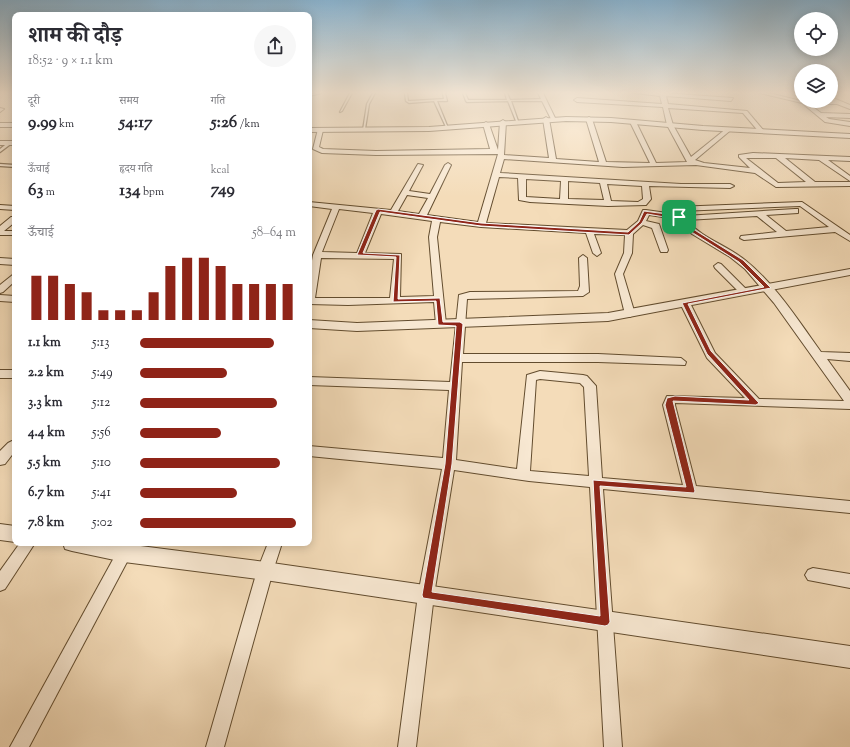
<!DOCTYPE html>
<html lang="hi">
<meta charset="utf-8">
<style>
:root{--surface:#fff;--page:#f7f7f7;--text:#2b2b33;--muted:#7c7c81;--accent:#8f2418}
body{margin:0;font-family:"Sorts Mill Goudy","Noto Serif Devanagari",serif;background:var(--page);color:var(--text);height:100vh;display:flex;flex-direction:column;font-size:15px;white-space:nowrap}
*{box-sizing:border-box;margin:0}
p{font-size:13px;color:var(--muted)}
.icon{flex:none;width:22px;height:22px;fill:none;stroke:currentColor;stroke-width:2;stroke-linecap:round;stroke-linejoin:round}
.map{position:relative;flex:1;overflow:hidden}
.side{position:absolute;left:12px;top:12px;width:300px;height:534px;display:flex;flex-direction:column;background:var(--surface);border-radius:8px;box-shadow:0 2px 10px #0003}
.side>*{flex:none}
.buttons{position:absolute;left:794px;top:12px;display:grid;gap:8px}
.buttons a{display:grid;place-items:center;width:44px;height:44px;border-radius:50%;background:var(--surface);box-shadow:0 2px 10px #0003;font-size:20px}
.pin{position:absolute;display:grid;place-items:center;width:34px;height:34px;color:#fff;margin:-17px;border-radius:8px;box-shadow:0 2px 6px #0006}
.round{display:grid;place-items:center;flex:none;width:42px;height:42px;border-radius:21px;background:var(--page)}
.headline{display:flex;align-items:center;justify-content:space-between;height:68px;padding:0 16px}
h1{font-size:22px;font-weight:700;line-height:30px}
.metrics{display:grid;grid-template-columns:repeat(3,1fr);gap:6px;height:68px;padding:4px 16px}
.metrics div{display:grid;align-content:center}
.metrics b{font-size:17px;font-weight:700}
.metrics small{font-size:11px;font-weight:400}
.metrics p{font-size:11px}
.chart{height:112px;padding:8px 16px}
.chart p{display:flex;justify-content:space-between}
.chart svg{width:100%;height:72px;margin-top:4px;stroke:var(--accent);stroke-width:6}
ul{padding:0 16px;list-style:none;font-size:13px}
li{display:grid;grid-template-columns:64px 48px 1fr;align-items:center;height:30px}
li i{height:10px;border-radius:5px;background:var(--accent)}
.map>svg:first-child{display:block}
</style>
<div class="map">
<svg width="850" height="747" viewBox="0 0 850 747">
<rect width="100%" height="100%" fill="#f4dcb9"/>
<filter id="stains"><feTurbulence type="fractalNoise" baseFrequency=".005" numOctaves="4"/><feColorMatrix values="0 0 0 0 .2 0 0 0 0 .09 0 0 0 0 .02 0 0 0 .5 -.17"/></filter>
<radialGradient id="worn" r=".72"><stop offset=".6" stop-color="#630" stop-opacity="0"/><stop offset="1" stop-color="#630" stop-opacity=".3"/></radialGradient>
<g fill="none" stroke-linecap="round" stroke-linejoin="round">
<defs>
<g id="service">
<path d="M318,93H321L309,96V94Z"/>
<path d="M350,93H352L342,111L340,112Z"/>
<path d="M373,93H375L369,104L365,129L363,130L367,104Z"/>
<path d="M405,93H407L408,101H410L444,99L443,93H445L447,101H437L448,128L446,127L434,101L409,103L406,101Z"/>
<path d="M463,93H465L468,100H507L505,93H507L510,100L544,99L545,100L544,101H511L518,121L517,122L516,121L508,101L467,102L466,101Z"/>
<path d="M9,142L12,143L0,152V149Z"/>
<path d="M0,164L15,165V167L0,166Z"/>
</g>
<g id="minor">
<path d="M538,93H543L556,120L551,119Z"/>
<path d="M635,93H664L733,98L731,101L666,96L668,104L747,111L764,131L759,132L743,113L668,108L673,125L691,157L727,128L732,129L695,160L704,163L750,168L739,157V155L753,153L850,157V161L828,160L850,176V181L819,160L785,158L815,182H850V186L776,187L755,173L696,165L623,167L504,159L500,173L681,184H730L734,186L730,188L649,186L651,199L646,205L608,206L530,202L519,200L518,178L499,177L486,223L627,230L638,221L643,210H646L674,214L671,209L675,207L802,202L850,235V241L835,232L744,240L740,238L741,236L777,232L757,216L686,220C702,238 726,245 745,260C775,284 798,320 821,352L850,353V361L827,359L850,391V409L675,403V405L696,486L850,501V513L603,489L622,747H604L590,487L529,481L454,470L434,595L416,747H398L418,595L442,469L309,456V446L443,458L449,390L309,385V377L450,382L459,295L470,292L578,291L580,286L579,258L583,255L587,258L589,292L583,296L467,299L463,354H598L681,358L686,362L685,365L598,362H462L456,460L517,469L527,375L540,371L583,375L587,376L596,386L602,478L683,485L663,405L667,396L745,398L707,358L680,303L685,300L690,303L715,353L759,399L844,401L774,303L745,269L730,257L692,234L676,219L649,215L646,221L659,224L668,250L667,252H661L660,250L652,228L643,225L633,234L632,253L623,274L635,314L630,317L625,314L615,274L624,253L625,235L594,234L601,253L597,256L593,253L586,233L481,227L440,222L437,237L446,324L445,326H437L436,324L434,302L348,305L309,304V278L313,255L332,209L309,206V202L391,210L418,164L423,165L409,191L430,194L445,165L448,163L451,165L427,215L478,222L498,154L376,155L322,153L313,149L318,129L323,130L319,147L323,149L376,151L490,149L483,124L486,122L489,124L498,150L500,122L503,120L506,122L504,155L549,158L543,119L546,117L549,119L556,159L599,162L586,119L589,117L592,119L606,162L650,163L630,122L633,120L636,122L656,163L687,162L667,125L663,107L577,102L574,100L577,98L662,104L660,96ZM746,158H776L806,182L778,183ZM526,179L561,181L560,199L526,197ZM568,181L600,183L604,200L568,199ZM607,184L642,186L643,199L638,202L611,201ZM407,195L428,198L419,214L398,211ZM800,206L829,227L786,231L766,215L798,213V209H795L685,216L682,215L680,211ZM339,209L373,213L357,253L322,252ZM381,214L432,221L429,237L434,296L400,297L401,254L365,253ZM321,258L394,259L390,298H315ZM540,379L580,383L584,387L589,476L530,471L536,380Z"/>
<path d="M760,93H769L801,101H831L833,98L850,105V109L837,104H809L821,113L850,114V118L826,117L829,119L850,122V126L825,122L802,103Z"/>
<path d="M0,108L4,109L0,112Z"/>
<rect x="0" y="123" width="15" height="4"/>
<path d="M0,205L15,206V210L0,209Z"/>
<path d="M11,217H15V222L4,231H15V235H0V226Z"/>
<path d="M0,258L15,259V265L0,264Z"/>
<path d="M718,263L721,264L747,290V294H741L715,268L714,266Z"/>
<path d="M15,273V281L3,292L0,293V285Z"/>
<path d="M0,295L15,296V302L0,301Z"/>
<rect x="0" y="370" width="15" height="8"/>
<path d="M12,441L15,442V451L5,464L0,465V451L8,443Z"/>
<path d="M20,543H35L5,589L0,591V571Z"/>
<path d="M122,543H137L29,747H10Z"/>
<path d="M268,543H282L273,571L224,747H206L257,571Z"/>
<path d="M813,568L850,574V588L808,580L805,575L808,570Z"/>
</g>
<g id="tertiary">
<path d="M566,117L611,118L703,126L850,134V138L703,130L611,122L566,121L429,131L309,132V128L429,127Z"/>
<rect x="0" y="141" width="15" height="4"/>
<path d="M850,269V275L608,321L357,331L309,328V320L357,323L608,313Z"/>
<path d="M0,524L15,526V542L0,540Z"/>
<path d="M63,543H117L265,562L850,646V668L265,580L124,562L72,551L65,549Z"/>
</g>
</defs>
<use href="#service" stroke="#624c2e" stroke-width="2.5"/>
<use href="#minor" stroke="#624c2e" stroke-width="2"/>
<use href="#tertiary" stroke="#624c2e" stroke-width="2"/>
<use href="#service" fill="#f8e8d2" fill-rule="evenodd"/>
<use href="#minor" fill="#f8e8d2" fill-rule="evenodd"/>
<use href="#tertiary" fill="#f8e8d2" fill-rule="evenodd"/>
</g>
<linearGradient id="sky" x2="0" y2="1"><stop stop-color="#8ab6d4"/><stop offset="0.47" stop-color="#faefe0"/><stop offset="1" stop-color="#faefe0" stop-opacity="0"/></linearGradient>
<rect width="850" height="197" fill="url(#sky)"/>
<path fill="#8f2418" stroke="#fff" fill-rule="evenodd" d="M378,209L481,223L628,232L639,222L644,211L681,216L693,229L743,260L771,288L688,304L711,351L759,403L756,405L673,401L695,491L694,493L600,486L610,622L608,625L605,626L423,598L422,595L445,464L456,326L438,325L436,301L393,302L396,257L357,255L376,210ZM380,212L481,226L629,235L642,223L647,214L677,219L690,231L739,262L764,287L682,303L707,354L749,400L675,396L667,398L665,405L686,487L593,480L600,616L432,592L452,464L463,324L460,322H443L440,298L398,299L400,255L363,253Z"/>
<rect width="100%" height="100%" filter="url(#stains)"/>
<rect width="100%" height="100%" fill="url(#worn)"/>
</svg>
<div class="buttons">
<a><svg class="icon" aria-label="locate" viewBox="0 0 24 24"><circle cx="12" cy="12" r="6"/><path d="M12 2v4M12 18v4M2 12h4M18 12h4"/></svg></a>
<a><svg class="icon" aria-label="layers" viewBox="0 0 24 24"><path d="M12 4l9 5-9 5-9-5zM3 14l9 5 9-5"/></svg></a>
</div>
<div class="pin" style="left:679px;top:217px;background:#1e9e55"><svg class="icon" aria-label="arrive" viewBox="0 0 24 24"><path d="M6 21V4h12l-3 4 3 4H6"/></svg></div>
<section class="side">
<div class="headline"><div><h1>शाम की दौड़</h1><p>18:52 · 9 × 1.1 km</p></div><a class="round"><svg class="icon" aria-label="share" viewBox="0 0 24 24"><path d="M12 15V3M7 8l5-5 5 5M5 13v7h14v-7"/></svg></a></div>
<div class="metrics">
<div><p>दूरी</p><b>9.99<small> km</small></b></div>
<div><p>समय</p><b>54:17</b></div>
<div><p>गति</p><b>5:26<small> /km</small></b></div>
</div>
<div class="metrics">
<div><p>ऊँचाई</p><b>63<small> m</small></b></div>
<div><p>हृदय गति</p><b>134<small> bpm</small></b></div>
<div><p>kcal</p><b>749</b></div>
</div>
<div class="chart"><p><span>ऊँचाई</span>58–64 m</p>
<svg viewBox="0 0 160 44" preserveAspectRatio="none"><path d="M5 44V17M15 44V17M25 44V22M35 44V27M45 44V38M55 44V38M65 44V38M75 44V27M85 44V11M95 44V6M105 44V6M115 44V11M125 44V22M135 44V22M145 44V22M155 44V22"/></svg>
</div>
<ul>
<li><b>1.1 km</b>5:13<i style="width:86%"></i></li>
<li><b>2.2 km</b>5:49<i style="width:56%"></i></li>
<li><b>3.3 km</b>5:12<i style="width:88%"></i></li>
<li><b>4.4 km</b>5:56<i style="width:52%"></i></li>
<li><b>5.5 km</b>5:10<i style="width:90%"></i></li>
<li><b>6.7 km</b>5:41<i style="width:62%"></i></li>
<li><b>7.8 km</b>5:02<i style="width:100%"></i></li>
</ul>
</section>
</div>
